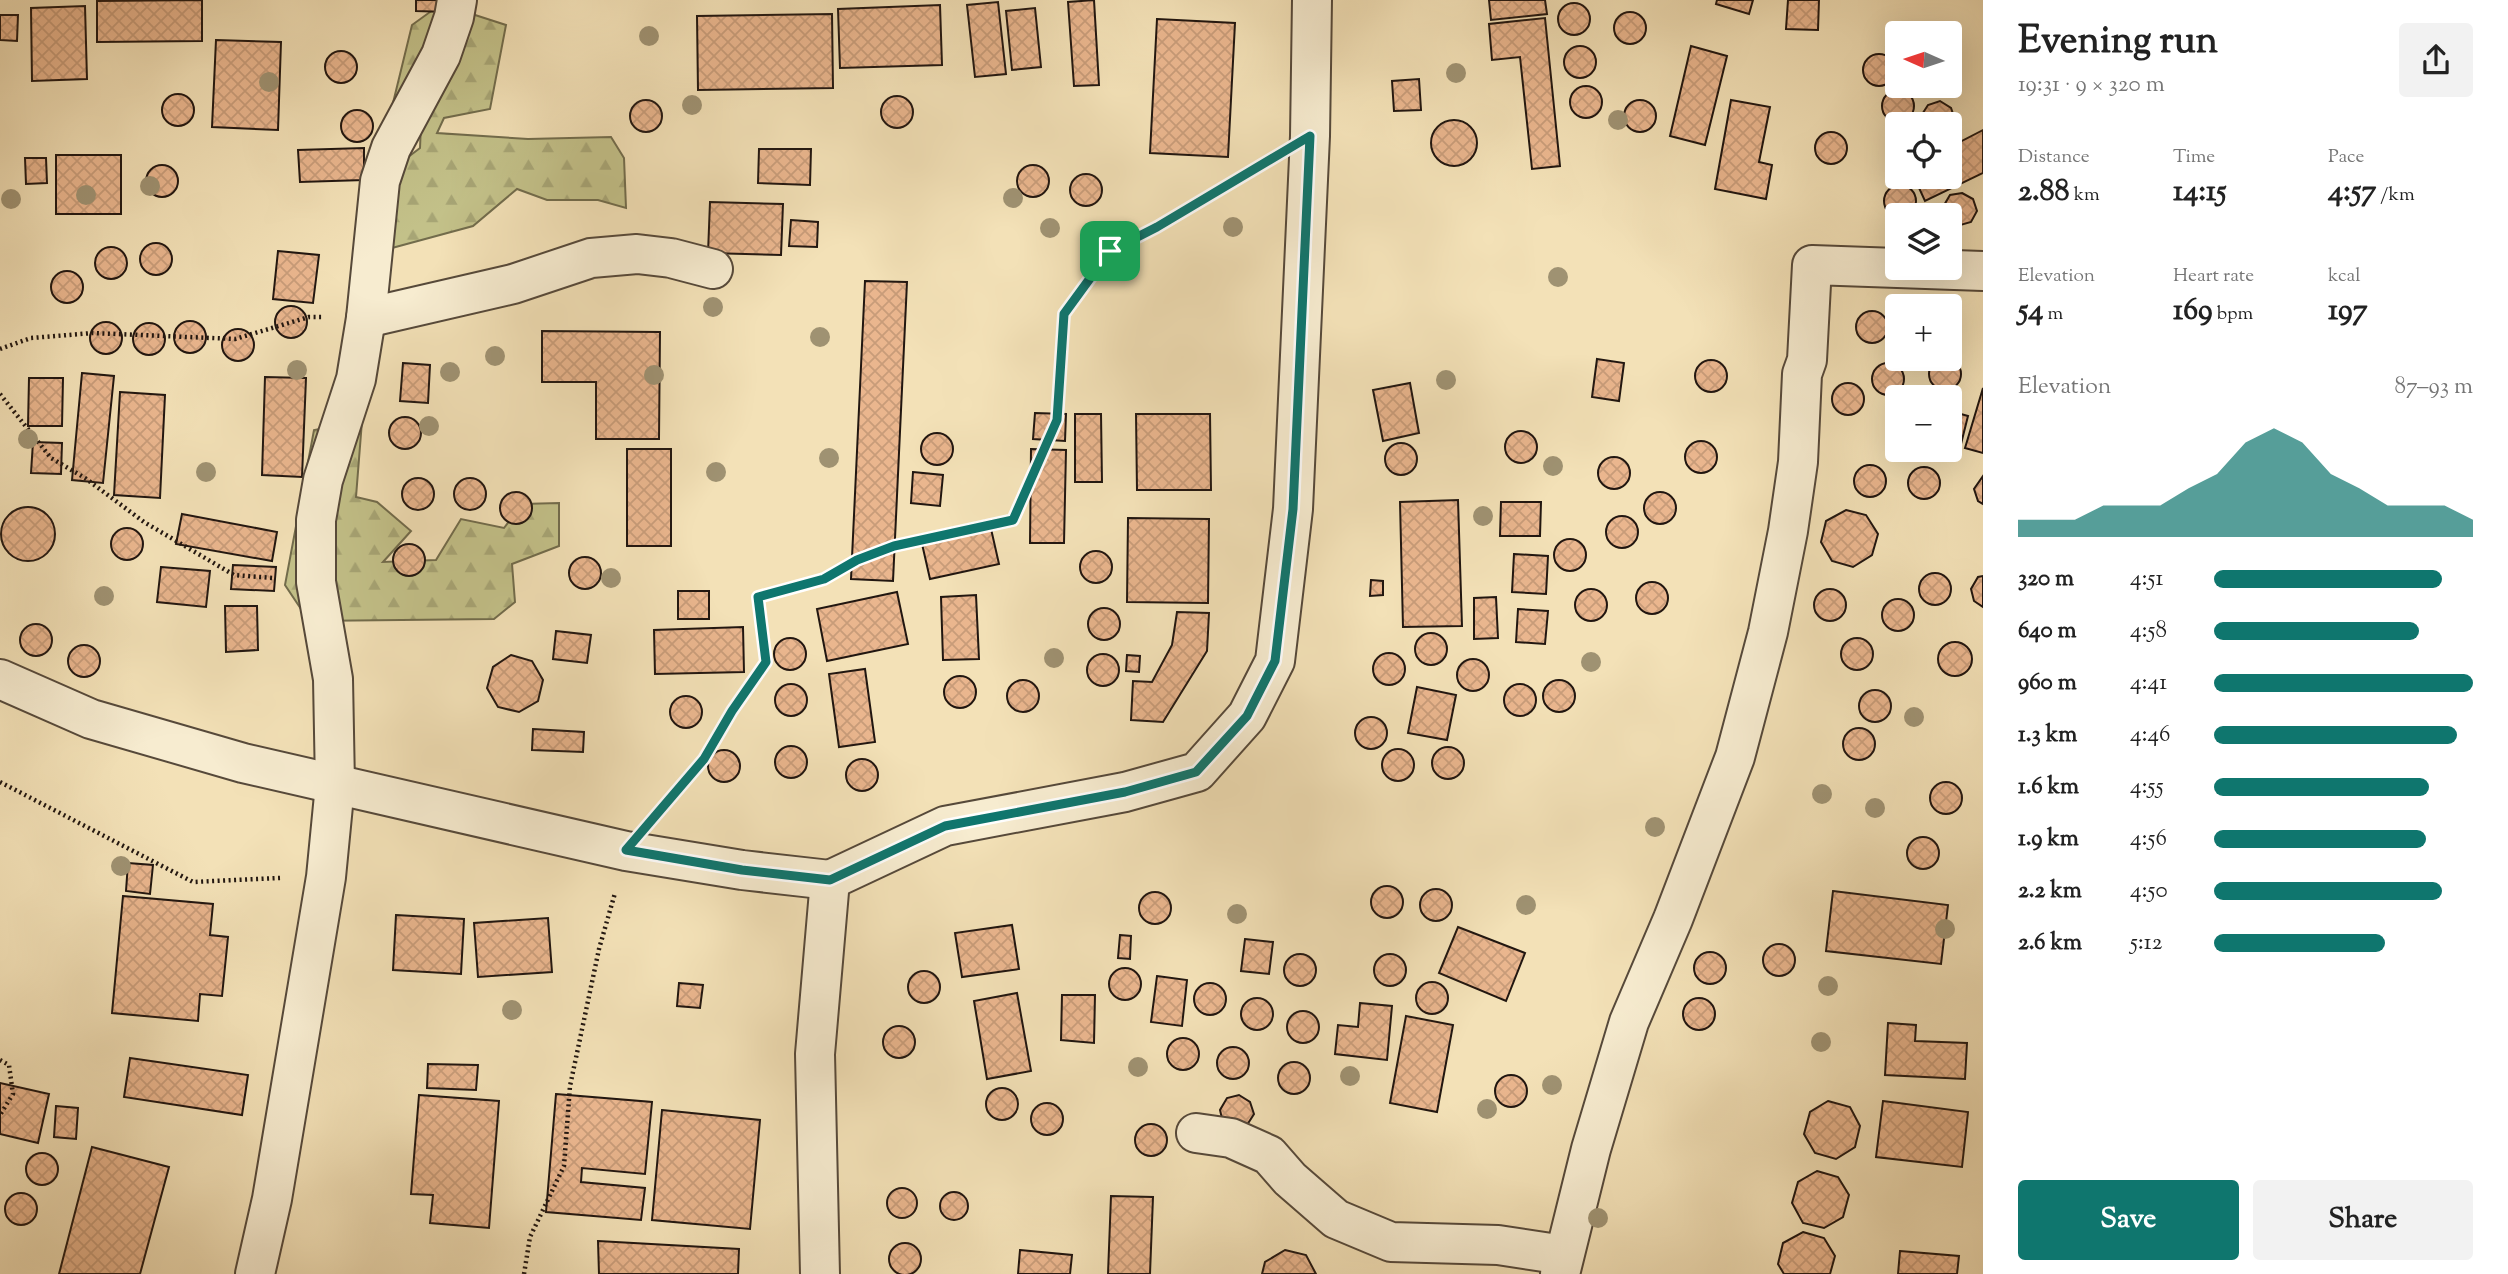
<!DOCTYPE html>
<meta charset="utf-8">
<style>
:root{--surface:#fff;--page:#f2f2f2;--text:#222;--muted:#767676;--accent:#0f766e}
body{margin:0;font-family:"Sorts Mill Goudy",serif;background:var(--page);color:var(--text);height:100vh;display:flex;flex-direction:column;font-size:26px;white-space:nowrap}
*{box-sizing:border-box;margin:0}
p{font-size:23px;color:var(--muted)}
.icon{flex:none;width:38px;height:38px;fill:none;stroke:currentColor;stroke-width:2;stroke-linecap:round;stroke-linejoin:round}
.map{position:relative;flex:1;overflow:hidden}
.drawer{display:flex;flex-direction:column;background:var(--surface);width:525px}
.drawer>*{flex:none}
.needle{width:46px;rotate:273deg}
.tools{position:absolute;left:1885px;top:21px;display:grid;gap:14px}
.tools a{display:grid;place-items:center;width:77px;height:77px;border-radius:7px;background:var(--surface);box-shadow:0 7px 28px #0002;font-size:35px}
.pin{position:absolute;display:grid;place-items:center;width:60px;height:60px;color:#fff;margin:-30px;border-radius:14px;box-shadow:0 4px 10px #0006}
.round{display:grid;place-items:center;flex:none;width:74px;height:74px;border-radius:7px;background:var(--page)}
.headline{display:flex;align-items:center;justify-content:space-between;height:119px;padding:0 35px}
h1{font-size:38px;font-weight:800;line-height:52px}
.metrics{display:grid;grid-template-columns:repeat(3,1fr);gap:10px;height:119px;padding:7px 35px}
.metrics div{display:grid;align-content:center}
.metrics b{font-size:30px;font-weight:800}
.metrics small{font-size:19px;font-weight:400}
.metrics p{font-size:19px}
.chart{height:196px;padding:14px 35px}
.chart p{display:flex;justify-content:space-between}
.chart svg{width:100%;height:126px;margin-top:7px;fill:var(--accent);opacity:.7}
.button{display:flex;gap:14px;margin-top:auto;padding:14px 35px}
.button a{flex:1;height:80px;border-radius:7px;background:var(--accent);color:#fff;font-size:28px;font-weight:800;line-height:80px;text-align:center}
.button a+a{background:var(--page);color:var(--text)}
ul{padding:0 35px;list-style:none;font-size:23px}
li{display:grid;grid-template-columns:112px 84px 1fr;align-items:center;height:52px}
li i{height:18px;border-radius:9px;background:var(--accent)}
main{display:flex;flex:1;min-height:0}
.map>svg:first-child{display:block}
</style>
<main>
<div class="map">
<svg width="1983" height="1274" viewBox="0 0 1983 1274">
<defs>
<pattern id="forest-firs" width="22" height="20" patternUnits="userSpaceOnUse" patternTransform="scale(1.75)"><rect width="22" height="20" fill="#c3c189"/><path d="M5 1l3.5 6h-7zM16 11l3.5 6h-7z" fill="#a7a575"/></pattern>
<pattern id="building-cross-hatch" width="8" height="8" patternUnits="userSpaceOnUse" patternTransform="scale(1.75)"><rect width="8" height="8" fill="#eab68e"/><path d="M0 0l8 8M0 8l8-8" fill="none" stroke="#c89c79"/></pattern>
</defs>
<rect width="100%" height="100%" fill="#f3e1b7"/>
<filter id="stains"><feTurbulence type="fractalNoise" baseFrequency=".00286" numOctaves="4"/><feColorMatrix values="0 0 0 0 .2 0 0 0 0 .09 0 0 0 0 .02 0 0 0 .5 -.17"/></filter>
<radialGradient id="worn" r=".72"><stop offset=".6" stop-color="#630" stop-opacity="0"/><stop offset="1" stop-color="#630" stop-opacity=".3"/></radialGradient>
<g fill="url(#forest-firs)" stroke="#726c4c" stroke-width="2">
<path d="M441,4L506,25L490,109L444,118L437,133L528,139L611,137L624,158L626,208L598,200H547L517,189L473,226L392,248L374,183L420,148L421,124L392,107L412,25Z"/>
<path d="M362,421L356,497L377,502L411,531L383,562L436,560L461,519L504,528L522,504L559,503V546L512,564L515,602L494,619L309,621L285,585L314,430Z"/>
</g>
<g fill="url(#building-cross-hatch)" stroke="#211610" stroke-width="2">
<path d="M202,0V41L97,42V1Z"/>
<path d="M416,0H449L448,12L416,11Z"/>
<path d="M1094,0L1099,85L1074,86L1068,2Z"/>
<path d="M1489,0H1545L1547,14L1491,20Z"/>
<path d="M1717,0H1753L1749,14L1716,4Z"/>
<path d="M1788,0H1819L1818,30L1786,29Z"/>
<path d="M998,2L1006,74L975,77L967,5Z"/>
<circle cx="1574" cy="19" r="16"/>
<path d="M940,5L942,65L840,68L838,9Z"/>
<path d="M85,6L87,79L32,81L31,8Z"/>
<path d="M1035,8L1041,67L1012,70L1006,11Z"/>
<circle cx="1630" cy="28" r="16"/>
<path d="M832,14L833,88L698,90L697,16Z"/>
<path d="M0,15H18L17,41L0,40Z"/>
<path d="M1545,18L1560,166L1532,169L1520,57L1492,60L1489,24Z"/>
<path d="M1157,19L1235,23L1228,157L1150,153Z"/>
<path d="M216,40L281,42L278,130L212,127Z"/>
<circle cx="1580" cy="62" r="16"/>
<path d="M1691,46L1727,56L1705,145L1670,136Z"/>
<circle cx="341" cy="67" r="16"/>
<circle cx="1879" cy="70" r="16"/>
<path d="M1419,79L1421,110L1394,111L1392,81Z"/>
<circle cx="1586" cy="102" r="16"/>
<circle cx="1898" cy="106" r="16"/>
<circle cx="178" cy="110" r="16"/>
<circle cx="897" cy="112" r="16"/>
<circle cx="1640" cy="116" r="16"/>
<path d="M1731,100L1770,107L1759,162L1772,165L1766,199L1715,189Z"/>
<circle cx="646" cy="116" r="16"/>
<path d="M1940,101L1951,108L1955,120L1950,129V124H1923L1921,116L1928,105Z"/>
<circle cx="357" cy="126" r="16"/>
<circle cx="1454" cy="143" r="23"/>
<path d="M1983,130V173L1925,201L1914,177H1950V147Z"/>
<circle cx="1831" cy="148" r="16"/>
<path d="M364,148V180L300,182L298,150Z"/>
<path d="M759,149H811L810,185L758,183Z"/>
<rect x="56" y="155" width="65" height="59"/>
<path d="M25,158H46L47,183L26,184Z"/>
<circle cx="162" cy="181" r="16"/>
<circle cx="1033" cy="181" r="16"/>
<circle cx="1086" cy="190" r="16"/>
<circle cx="1900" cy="201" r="16"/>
<path d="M1962,193L1973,199L1977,211L1971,222L1957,226L1950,221V215H1945L1943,207L1950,195Z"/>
<path d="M710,202L783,204L781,255L708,253Z"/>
<path d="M791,220L818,222L817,247L789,246Z"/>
<circle cx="156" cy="259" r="16"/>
<circle cx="111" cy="263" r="16"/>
<path d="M278,251L319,255L313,303L273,299Z"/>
<circle cx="67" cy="287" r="16"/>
<path d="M865,281L907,282L893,581L851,579Z"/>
<circle cx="291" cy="322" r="16"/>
<circle cx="1872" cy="327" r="16"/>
<circle cx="190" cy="337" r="16"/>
<circle cx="106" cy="338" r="16"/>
<circle cx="149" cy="339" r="16"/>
<circle cx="238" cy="345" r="16"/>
<path d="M542,331L660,332L659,439H596V382H542Z"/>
<circle cx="1945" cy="374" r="16"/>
<path d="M1597,359L1624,363L1619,401L1592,397Z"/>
<circle cx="1711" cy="376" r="16"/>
<circle cx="1888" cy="379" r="16"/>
<path d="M403,363L430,365L428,403L400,401Z"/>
<path d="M82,373L114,376L103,483L72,480Z"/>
<path d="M265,377L306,378L302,477L262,475Z"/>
<path d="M29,378H63L62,426H28Z"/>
<circle cx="1848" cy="399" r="16"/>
<path d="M1410,383L1419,433L1383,441L1373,390Z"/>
<path d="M1983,388V453L1965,448Z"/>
<path d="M120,392L165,395L160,498L114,495Z"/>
<path d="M1950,411L1968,416L1958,456L1936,450H1950Z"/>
<path d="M1035,413L1066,414L1065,441L1033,439Z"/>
<path d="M1075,414H1101L1102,482H1075Z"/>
<path d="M1136,414H1210L1211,490H1137Z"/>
<circle cx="405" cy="433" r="16"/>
<circle cx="1521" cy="447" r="16"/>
<circle cx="937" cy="449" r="16"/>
<circle cx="1701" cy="457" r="16"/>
<path d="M33,442L62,443L61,474L31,473Z"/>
<circle cx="1401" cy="459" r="16"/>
<rect x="627" y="449" width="44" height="97"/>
<path d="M1031,449L1066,450L1064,543H1030Z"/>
<circle cx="1614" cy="473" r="16"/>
<circle cx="1870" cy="481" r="16"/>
<circle cx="1924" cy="483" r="16"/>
<path d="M913,472L943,475L940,506L911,503Z"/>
<path d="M1983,476V504L1978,501L1974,489Z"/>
<circle cx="418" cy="494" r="16"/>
<circle cx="470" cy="494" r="16"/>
<circle cx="1660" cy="508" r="16"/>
<circle cx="516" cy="508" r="16"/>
<path d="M1458,500L1462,626L1403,627L1400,502Z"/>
<path d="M1501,502H1541L1540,536H1500Z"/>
<circle cx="28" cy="534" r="27"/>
<path d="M1846,510L1866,515L1878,534L1872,555L1853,567L1832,561L1821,542L1826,521Z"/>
<path d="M182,514L277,532L272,561L176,544Z"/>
<circle cx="1622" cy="532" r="16"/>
<path d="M1128,518L1209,519L1208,603L1127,602Z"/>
<path d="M989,520L999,564L930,579L920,535Z"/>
<circle cx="127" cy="544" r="16"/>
<circle cx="1570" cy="555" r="16"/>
<circle cx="409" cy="560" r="16"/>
<circle cx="1096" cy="567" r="16"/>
<path d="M1514,554L1548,556L1546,594L1512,592Z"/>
<circle cx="585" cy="573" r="16"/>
<path d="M233,565L276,567L274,591L231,589Z"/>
<path d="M161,567L210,571L206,607L157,602Z"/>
<circle cx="1935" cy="589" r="16"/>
<path d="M1983,576V607L1974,601L1971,589L1978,577Z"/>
<path d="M1371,580L1383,581V595L1370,596Z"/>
<circle cx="1652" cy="598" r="16"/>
<circle cx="1830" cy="605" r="16"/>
<circle cx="1591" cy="605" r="16"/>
<rect x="678" y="591" width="31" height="28"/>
<path d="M897,592L908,644L827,661L817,609Z"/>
<path d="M976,595L979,659L943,660L941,597Z"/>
<path d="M1496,597L1498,638L1474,639V598Z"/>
<circle cx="1898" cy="615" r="16"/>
<path d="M225,606H257L258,650L226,652Z"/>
<circle cx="1104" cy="624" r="16"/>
<path d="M1518,609L1548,611L1545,644L1516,642Z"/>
<path d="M1177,612L1209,613L1207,651L1163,722L1131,720L1133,681L1152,682L1172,645Z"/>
<circle cx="36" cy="640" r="16"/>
<path d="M743,627L744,672L655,674L654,630Z"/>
<path d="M556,631L591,635L587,663L553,659Z"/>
<circle cx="1431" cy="649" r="16"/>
<circle cx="790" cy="654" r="16"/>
<circle cx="1857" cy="654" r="16"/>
<circle cx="1955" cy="659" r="17"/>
<circle cx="84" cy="661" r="16"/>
<circle cx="1389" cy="669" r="16"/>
<circle cx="1103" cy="670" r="16"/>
<path d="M511,655L532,661L543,680L538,701L519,712L498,707L487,688L493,667Z"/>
<path d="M1127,655L1140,656L1139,672L1126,671Z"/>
<circle cx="1473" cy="675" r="16"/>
<path d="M865,669L875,742L839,747L829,674Z"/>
<circle cx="960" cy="692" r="16"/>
<circle cx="1023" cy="696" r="16"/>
<circle cx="1559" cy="696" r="16"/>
<circle cx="791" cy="700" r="16"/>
<circle cx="1520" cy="700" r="16"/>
<path d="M1417,687L1456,695L1447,740L1408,733Z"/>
<circle cx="1875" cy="706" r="16"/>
<circle cx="686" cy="712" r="16"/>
<circle cx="1371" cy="733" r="16"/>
<circle cx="1859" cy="744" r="16"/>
<path d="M533,729L584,732L583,752L532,750Z"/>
<circle cx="791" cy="762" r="16"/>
<circle cx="1448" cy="763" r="16"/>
<circle cx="1398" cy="765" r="16"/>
<circle cx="724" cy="766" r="16"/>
<circle cx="862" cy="775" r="16"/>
<circle cx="1946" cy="798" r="16"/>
<circle cx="1923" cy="853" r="16"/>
<path d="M128,863L153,865L150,894L126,891Z"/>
<circle cx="1387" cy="902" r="16"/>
<circle cx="1436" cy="905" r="16"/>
<path d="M1833,891L1948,905L1941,964L1826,951Z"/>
<circle cx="1155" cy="908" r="16"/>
<path d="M123,896L213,904L210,935L228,937L222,996L200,994L198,1021L112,1013Z"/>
<path d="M396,915L464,919L461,974L393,970Z"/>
<path d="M548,918L552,972L478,977L474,923Z"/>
<path d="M1012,925L1019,969L962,977L955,933Z"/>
<path d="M1458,927L1525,953L1506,1001L1439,973Z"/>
<path d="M1120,935L1131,936L1130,959L1118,958Z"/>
<path d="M1245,939L1273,942L1269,974L1241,971Z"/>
<circle cx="1779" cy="960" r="16"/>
<circle cx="1710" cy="968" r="16"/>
<circle cx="1390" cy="970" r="16"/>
<circle cx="1300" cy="970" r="16"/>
<circle cx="1125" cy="984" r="16"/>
<circle cx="924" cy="987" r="16"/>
<path d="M1157,976L1187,980L1182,1026L1151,1022Z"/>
<circle cx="1432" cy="998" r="16"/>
<path d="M679,983L703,985L700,1008L677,1006Z"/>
<circle cx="1210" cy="999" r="16"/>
<path d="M1017,993L1031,1071L987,1079L974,1001Z"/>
<path d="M1062,995H1095L1094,1043L1061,1040Z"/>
<circle cx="1699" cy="1014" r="16"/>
<circle cx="1257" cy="1014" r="16"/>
<path d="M1360,1003L1392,1006L1387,1060L1335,1054L1338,1025L1358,1027Z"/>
<circle cx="1303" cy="1027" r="16"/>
<path d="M1406,1016L1453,1025L1437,1112L1390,1103Z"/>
<path d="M1888,1023L1916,1025L1915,1041L1967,1043L1965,1079L1885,1075Z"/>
<circle cx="899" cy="1042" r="16"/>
<circle cx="1183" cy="1054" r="16"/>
<circle cx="1233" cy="1063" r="16"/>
<path d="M130,1058L248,1075L242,1115L124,1097Z"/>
<circle cx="1294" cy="1078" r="16"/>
<path d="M428,1064L478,1065L476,1090L427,1088Z"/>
<circle cx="1511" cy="1091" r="16"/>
<path d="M0,1083L49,1094L38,1143L0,1134Z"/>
<circle cx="1002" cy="1104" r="16"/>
<path d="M556,1094L652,1102L645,1174L582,1168L581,1182L645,1188L641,1220L546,1212Z"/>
<path d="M419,1095L499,1101L489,1228L430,1223L433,1195L411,1194Z"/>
<path d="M1239,1095L1250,1102L1254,1114L1247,1125L1223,1123L1220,1110L1227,1098Z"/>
<path d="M1828,1101L1850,1107L1860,1126L1855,1147L1836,1159L1815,1153L1804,1134L1810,1112Z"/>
<path d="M1883,1101L1968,1112L1962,1167L1876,1157Z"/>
<circle cx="1047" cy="1119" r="16"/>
<path d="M56,1106L78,1108L76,1139L54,1137Z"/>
<path d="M662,1110L760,1120L750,1229L652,1220Z"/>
<circle cx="1151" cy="1140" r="16"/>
<path d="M92,1147L169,1167L140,1274H59Z"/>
<circle cx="42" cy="1169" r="16"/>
<path d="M1817,1171L1838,1177L1849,1195L1843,1217L1824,1228L1803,1223L1792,1203L1798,1182Z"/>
<circle cx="902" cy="1203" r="15"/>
<circle cx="954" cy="1206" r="14"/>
<circle cx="21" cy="1209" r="16"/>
<path d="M1111,1196L1153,1197L1150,1274H1108Z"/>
<path d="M1803,1232L1824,1238L1835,1256L1830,1274H1784L1778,1264L1783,1243Z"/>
<path d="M598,1241L739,1249L738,1274H599Z"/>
<circle cx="905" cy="1259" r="16"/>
<path d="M1020,1250L1072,1255L1070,1274H1018Z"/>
<path d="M1285,1250L1306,1255L1316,1274H1262L1265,1262Z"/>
<path d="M1900,1251L1959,1256L1957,1274H1898Z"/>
</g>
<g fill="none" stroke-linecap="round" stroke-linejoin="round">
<defs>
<g id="street">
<path d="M366,318L513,284L591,258L637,254L671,258L713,269"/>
<path d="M0,679L91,719L243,763L626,851L742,870L830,880"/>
<path d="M1196,1133L1231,1138L1269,1155L1290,1179L1336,1219L1391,1242L1498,1245L1564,1255"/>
<path d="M255,1274L272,1199L326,877L335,785L333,679L316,582V520L323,480L356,379L366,318L380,181L391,148L441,55L454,17L457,0"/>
<path d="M820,1274L815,1054L830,880L945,826L1125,792L1197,772L1247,716L1275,661L1293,509L1310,136L1312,0"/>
<path d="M1560,1274L1591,1149L1629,1022L1673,919L1735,757L1768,632L1788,531L1798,462L1802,374L1807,360L1812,265L1983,271"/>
</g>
</defs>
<use href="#street" stroke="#56493a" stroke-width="42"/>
<g stroke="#211610" stroke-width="4.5" stroke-dasharray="2 3.5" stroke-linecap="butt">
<path d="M0,349L31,338L93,333L235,339L309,317H323"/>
<path d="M0,394L51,458L85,478L144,522L234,575L273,578"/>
<path d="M0,782L193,882L280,878"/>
<path d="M660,810L704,759L732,711L766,662L758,597L824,579L857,560L894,546L1013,520L1057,420L1064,314L1110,251L1157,227L1263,164"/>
<path d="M0,1060L9,1065L13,1094L0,1115"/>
<path d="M524,1274L530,1237L564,1166L570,1086L599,949L615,893"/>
</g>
<use href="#street" stroke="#f7ecd0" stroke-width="38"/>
</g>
<g fill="#9f9272">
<circle cx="649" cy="36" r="10"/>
<circle cx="1456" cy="73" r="10"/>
<circle cx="269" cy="82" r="10"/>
<circle cx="692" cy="105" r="10"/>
<circle cx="1618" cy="120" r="10"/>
<circle cx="150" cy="186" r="10"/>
<circle cx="86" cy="195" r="10"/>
<circle cx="1013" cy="198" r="10"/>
<circle cx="11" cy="199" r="10"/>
<circle cx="1233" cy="227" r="10"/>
<circle cx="1050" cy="228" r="10"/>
<circle cx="1558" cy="277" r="10"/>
<circle cx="713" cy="307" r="10"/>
<circle cx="820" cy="337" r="10"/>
<circle cx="495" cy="356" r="10"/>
<circle cx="297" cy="370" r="10"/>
<circle cx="450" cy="372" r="10"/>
<circle cx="654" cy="375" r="10"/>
<circle cx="1446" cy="380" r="10"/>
<circle cx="429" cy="426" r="10"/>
<circle cx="28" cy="439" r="10"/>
<circle cx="829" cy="458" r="10"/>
<circle cx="1553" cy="466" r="10"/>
<circle cx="206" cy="472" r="10"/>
<circle cx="716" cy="472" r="10"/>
<circle cx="1483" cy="516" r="10"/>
<circle cx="611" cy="578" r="10"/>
<circle cx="104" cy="596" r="10"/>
<circle cx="1054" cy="658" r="10"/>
<circle cx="1591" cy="662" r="10"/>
<circle cx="1914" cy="717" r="10"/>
<circle cx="1822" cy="794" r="10"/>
<circle cx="1875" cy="808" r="10"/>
<circle cx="1655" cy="827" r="10"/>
<circle cx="121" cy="866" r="10"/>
<circle cx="1526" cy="905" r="10"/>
<circle cx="1237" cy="914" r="10"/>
<circle cx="1945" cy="929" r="10"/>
<circle cx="1828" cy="986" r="10"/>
<circle cx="512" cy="1010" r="10"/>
<circle cx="1821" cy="1042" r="10"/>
<circle cx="1138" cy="1067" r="10"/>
<circle cx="1350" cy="1076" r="10"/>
<circle cx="1552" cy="1085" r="10"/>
<circle cx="1487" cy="1109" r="10"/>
<circle cx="1598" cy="1218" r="10"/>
</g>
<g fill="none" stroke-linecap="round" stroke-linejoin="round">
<defs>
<path id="route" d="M1310,136L1293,509L1275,661L1247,716L1196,772L1125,792L945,826L830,880L742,870L626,850L704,759L732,711L766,662L758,597L824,579L857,560L894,546L1013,520L1057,420L1064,314L1110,251L1157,227Z"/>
</defs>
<use href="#route" stroke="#fff" stroke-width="14"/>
<use href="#route" stroke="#0f766e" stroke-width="9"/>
</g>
<rect width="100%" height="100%" filter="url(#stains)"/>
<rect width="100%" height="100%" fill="url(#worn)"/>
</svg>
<div class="tools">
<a><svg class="needle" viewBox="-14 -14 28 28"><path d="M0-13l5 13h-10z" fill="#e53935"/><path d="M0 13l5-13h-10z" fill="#767676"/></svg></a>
<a><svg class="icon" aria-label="locate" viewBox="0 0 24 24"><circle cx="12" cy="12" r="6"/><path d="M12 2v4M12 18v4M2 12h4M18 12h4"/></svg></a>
<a><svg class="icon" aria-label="layers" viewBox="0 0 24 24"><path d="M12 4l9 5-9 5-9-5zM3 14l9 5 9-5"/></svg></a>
<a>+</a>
<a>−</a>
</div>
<div class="pin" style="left:1110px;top:251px;background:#1e9e55"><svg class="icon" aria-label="arrive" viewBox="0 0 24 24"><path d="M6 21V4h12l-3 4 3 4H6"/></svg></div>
</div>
<section class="drawer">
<div class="headline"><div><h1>Evening run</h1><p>19:31 · 9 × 320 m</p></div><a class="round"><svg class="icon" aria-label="share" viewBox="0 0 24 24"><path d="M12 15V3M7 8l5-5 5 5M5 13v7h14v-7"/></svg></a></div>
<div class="metrics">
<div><p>Distance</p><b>2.88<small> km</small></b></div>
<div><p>Time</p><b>14:15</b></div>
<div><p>Pace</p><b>4:57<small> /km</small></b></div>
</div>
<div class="metrics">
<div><p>Elevation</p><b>54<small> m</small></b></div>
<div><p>Heart rate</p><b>169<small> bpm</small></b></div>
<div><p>kcal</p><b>197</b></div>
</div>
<div class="chart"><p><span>Elevation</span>87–93 m</p>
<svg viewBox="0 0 160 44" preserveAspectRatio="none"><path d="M0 44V38L10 38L20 38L30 33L40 33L50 33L60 27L70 22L80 11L90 6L100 11L110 22L120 27L130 33L140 33L150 33L160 38V44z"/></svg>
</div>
<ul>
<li><b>320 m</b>4:51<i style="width:88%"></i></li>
<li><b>640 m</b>4:58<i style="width:79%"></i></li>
<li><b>960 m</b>4:41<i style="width:100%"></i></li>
<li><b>1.3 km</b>4:46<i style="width:94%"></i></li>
<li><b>1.6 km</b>4:55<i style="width:83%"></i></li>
<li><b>1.9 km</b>4:56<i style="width:82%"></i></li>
<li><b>2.2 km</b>4:50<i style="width:88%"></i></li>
<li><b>2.6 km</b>5:12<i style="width:66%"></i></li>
</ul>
<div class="button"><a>Save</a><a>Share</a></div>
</section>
</main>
